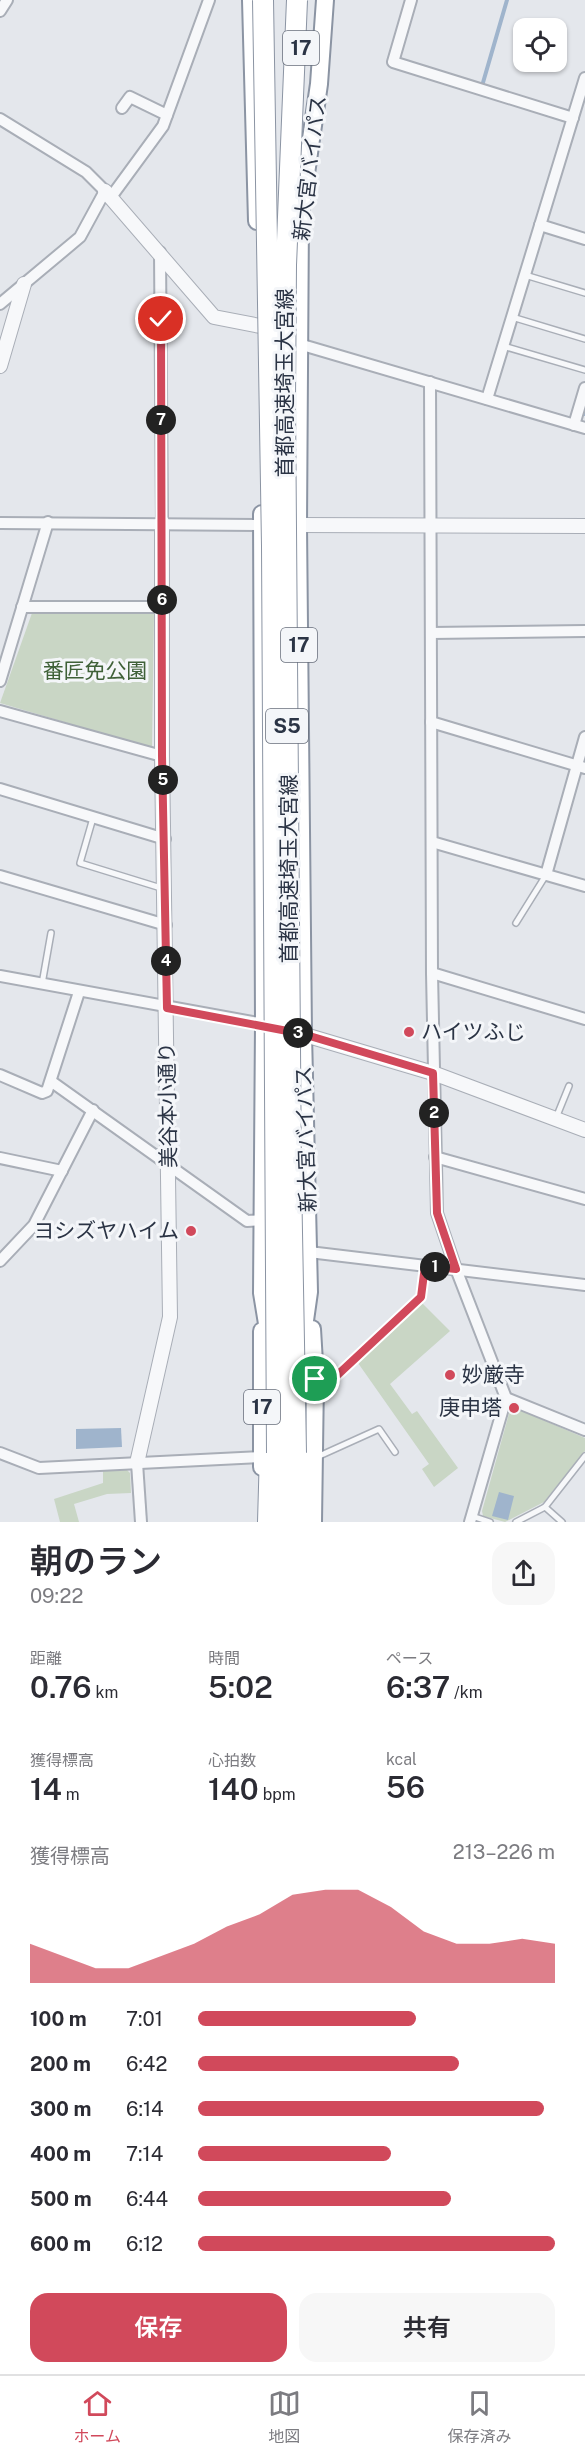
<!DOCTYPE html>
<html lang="ja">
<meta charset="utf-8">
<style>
:root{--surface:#fff;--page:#f7f7f7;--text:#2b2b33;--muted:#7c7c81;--line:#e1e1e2;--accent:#d1495b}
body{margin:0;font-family:"Public Sans","Noto Sans JP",sans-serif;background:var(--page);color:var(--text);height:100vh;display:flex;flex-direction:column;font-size:22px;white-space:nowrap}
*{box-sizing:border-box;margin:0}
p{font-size:20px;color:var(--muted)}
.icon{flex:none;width:33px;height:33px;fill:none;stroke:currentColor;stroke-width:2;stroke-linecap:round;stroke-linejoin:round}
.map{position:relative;height:1522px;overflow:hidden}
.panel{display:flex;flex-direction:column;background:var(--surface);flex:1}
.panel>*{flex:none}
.fabs{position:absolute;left:513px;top:18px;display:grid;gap:12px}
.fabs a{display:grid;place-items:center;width:54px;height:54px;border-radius:12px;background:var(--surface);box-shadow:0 2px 4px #0004;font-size:30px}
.pin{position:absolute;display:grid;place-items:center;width:51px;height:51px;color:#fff;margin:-26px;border:3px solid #fff;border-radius:50%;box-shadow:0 2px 6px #0007}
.km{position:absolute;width:30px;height:30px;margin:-15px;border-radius:50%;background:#222;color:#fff;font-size:16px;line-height:30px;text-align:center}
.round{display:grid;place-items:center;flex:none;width:63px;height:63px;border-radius:18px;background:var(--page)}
.headline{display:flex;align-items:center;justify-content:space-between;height:102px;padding:0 30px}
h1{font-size:33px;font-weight:600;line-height:45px}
.metrics{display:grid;grid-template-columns:repeat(3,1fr);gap:9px;height:102px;padding:6px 30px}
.metrics div{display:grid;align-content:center}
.metrics b{font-size:30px;font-weight:600}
.metrics small{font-size:16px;font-weight:400}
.metrics p{font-size:16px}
.chart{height:168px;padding:12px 30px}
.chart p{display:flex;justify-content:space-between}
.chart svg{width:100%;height:108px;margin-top:6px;fill:var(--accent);opacity:.7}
.cta{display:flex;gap:12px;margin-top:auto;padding:12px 30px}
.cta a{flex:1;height:69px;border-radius:18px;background:var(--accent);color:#fff;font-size:24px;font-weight:600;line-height:69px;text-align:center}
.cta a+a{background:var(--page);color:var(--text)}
ul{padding:0 30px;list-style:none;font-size:20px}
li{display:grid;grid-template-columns:96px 72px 1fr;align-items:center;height:45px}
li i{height:15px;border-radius:8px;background:var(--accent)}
.dock{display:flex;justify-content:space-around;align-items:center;height:84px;border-top:2px solid var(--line);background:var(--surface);font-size:16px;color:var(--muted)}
.dock a{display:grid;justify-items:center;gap:3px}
.dock .selected{color:var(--accent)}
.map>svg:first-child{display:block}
</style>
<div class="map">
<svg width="585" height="1522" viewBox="0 0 585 1522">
<rect width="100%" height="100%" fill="#e4e7ec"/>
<g fill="#c9d6c5">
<path d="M154,612L152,748L0,703L32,613Z"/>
<path d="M421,1302L450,1331L390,1384L412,1414L417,1411L458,1468L434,1487L422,1469L429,1464L358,1363Z"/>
<path d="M515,1408L585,1438V1451L544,1502L505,1522L483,1516L482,1511L510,1410Z"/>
<path d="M127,1470L130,1473L131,1493L107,1494L74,1504L79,1522H60L54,1499L103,1483V1471Z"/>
</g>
<g fill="#9fb4cc">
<path d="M121,1428L122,1447L76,1449V1429Z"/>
<path d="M499,1492L514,1496L508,1520L492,1516Z"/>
</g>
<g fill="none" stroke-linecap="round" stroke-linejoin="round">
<g stroke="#9fb4cc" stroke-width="4">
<path d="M482,86L507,0"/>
<path d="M584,414L585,412"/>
</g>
<defs>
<g id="service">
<path d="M525,275L585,293"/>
<path d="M512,317L585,339"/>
<path d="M503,346L585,370"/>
<path d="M93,818L80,863L161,888"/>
<path d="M516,923L546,875"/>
<path d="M42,984L51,933"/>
<path d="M556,1118L569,1086"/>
<path d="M316,1379L331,1381L421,1297L425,1266"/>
<path d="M317,1457L379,1429L395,1452"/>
<path d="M545,1507L562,1522"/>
<path d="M472,1516L490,1522"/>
<path d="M516,1522L545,1507L585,1456"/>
</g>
<g id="minor">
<path d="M411,0L393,62L573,118"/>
<path d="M0,11L7,0"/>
<path d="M122,108L130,97L167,115"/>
<path d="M0,119L86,172L105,191L80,237L0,304"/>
<path d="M111,197L163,126L209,0"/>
<path d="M540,225L585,239"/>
<path d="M160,252L162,522"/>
<path d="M299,344L585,428"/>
<path d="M430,382L432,973L437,1213L456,1269L506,1398L470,1522"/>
<path d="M487,399L585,78"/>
<path d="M574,425L585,388"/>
<path d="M0,523L262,525"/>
<path d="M22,607H162"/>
<path d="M431,633L585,631"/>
<path d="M0,681L48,522"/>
<path d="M0,711L162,756"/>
<path d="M431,722L585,768"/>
<path d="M0,789L165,839"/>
<path d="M432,842L585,886"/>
<path d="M546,875L585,737"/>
<path d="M0,876L166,925"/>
<path d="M432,973L585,1019"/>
<path d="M0,976L264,1024"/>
<path d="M0,1075L42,1093L47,1091L79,992"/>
<path d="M52,1082L247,1221L263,1220"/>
<path d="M435,1157L585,1199"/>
<path d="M0,1158L62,1171"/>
<path d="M309,1252L585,1285"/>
<path d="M0,1261L34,1225L93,1110"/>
<path d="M506,1398L585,1430"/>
<path d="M0,1453L39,1468L262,1457"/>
<path d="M137,1463L141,1522"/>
</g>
<g id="tertiary">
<path d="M105,191L214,317L260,326"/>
<path d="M0,366L24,284"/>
<path d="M298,525L585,526"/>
<path d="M295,1032L433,1073L585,1130"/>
<path d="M137,1463L170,1317L162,756V522"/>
</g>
<g id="trunk">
<path d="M251,0L257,221"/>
<path d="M262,514L264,1024L262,1293L270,1342"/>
<path d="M312,1329L315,1379L313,1522"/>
<path d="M262,1331V1467"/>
<path d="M300,1356L309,1292L303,1034L298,525L300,215L319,84L325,0"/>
<path d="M283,1522L284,1439"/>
</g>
<g id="motorway">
<path d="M268,1522L270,1452"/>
<path d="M296,1522V1453"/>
</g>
</defs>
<use href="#service" stroke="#a9aeb7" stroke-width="8"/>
<use href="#minor" stroke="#a9aeb7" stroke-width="14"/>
<use href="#tertiary" stroke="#a9aeb7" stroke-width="16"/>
<use href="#trunk" stroke="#8b94a3" stroke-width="20"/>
<use href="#motorway" stroke="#8b94a3" stroke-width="22"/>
<use href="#service" stroke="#f7f8fa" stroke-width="5"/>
<use href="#minor" stroke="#f7f8fa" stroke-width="10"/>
<use href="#tertiary" stroke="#f7f8fa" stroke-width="14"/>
<use href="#trunk" stroke="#fff" stroke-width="16"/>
<use href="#motorway" stroke="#fff" stroke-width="20"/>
<defs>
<g id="motorway-bridge">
<path d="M263,0L272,546L277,1453"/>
<path d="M296,1453L291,1177L285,400L286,265L297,0"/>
</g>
</defs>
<use href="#motorway-bridge" stroke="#8b94a3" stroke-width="22" stroke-linecap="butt"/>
<use href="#motorway-bridge" stroke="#fff" stroke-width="20"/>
</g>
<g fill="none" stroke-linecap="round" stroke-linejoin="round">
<defs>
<path id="route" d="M161,319L162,756L167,1008L303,1034L433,1073L437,1213L456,1269L425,1266L421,1297L331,1381L315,1379"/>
</defs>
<use href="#route" stroke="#fff" stroke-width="12"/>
<use href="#route" stroke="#d1495b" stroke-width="8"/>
</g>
<g fill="#d1495b" stroke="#f4f6f9" stroke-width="2">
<circle cx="409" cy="1032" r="6"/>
<circle cx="191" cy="1231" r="6"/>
<circle cx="450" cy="1375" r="6"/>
<circle cx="514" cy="1408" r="6"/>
</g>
<g text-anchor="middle" stroke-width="6" stroke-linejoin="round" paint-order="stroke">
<g fill="#f4f6f9" stroke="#676e7b" stroke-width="1.5">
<rect x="283" y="31" width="36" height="34" rx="4.5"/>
<rect x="281" y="628" width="36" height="34" rx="4.5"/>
<rect x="266" y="709" width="42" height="34" rx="4.5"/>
<rect x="244" y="1390" width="36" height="34" rx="4.5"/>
</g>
<g font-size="20" font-weight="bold" fill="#2b3445">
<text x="301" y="55">17</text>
<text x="299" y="652">17</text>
<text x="287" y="733">S5</text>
<text x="262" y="1414">17</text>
</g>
<g font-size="21" fill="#2b3445" stroke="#f4f6f9">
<text transform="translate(310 168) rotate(-83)" y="7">新大宮バイパス</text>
<text transform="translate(285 383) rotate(-90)" y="7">首都高速埼玉大宮線</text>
<text transform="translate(289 869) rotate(-90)" y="7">首都高速埼玉大宮線</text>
<text transform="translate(168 1105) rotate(-91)" y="7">美谷本小通り</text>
<text transform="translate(306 1139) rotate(-92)" y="7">新大宮バイパス</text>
</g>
<g font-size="21" fill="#3f6138" stroke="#f4f6f9">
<text x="95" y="678">番匠免公園</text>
</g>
<g font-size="21" fill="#2b3445" stroke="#f4f6f9" text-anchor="start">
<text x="421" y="1039">ハイツふじ</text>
<text x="179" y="1238" text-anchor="end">ヨシズヤハイム</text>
<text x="462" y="1382">妙厳寺</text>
<text x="502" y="1415" text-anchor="end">庚申塔</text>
</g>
</g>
</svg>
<div class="fabs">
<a><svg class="icon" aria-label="locate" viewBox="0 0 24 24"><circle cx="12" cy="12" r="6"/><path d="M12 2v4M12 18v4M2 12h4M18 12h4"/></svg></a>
</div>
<div class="pin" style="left:315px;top:1379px;background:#1e9e55"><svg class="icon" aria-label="arrive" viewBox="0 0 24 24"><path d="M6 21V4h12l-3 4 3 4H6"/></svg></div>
<div class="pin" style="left:161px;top:319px;background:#d93025"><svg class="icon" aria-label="check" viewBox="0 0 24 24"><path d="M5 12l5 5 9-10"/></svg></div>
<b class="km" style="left:435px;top:1267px">1</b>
<b class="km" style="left:434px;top:1113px">2</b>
<b class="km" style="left:298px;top:1033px">3</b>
<b class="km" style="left:166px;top:961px">4</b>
<b class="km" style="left:163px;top:780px">5</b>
<b class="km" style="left:162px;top:600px">6</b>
<b class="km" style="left:161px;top:420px">7</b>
</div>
<section class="panel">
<div class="headline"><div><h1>朝のラン</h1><p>09:22</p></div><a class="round"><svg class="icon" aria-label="share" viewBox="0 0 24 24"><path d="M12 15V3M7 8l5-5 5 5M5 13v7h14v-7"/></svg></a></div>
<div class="metrics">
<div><p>距離</p><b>0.76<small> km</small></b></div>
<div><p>時間</p><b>5:02</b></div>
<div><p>ペース</p><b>6:37<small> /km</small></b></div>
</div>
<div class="metrics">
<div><p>獲得標高</p><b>14<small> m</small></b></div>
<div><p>心拍数</p><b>140<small> bpm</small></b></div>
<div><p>kcal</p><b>56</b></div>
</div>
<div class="chart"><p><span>獲得標高</span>213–226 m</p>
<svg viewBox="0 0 160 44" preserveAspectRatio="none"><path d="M0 44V28L10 33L20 38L30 38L40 33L50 28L60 21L70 16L80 8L90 6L100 6L110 13L120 23L130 28L140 28L150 26L160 28V44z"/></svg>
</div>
<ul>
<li><b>100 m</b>7:01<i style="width:61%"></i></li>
<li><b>200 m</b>6:42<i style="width:73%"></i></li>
<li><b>300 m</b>6:14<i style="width:97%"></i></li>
<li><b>400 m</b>7:14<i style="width:54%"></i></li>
<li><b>500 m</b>6:44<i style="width:71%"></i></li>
<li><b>600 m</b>6:12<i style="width:100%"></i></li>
</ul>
<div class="cta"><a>保存</a><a>共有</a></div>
</section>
<nav class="dock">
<a class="selected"><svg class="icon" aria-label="home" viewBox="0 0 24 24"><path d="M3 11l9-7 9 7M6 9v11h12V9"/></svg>ホーム</a>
<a><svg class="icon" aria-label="map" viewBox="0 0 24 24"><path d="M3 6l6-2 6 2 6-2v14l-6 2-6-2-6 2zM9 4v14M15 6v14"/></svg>地図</a>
<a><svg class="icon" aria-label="saved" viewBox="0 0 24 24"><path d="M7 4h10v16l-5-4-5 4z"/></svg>保存済み</a>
</nav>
